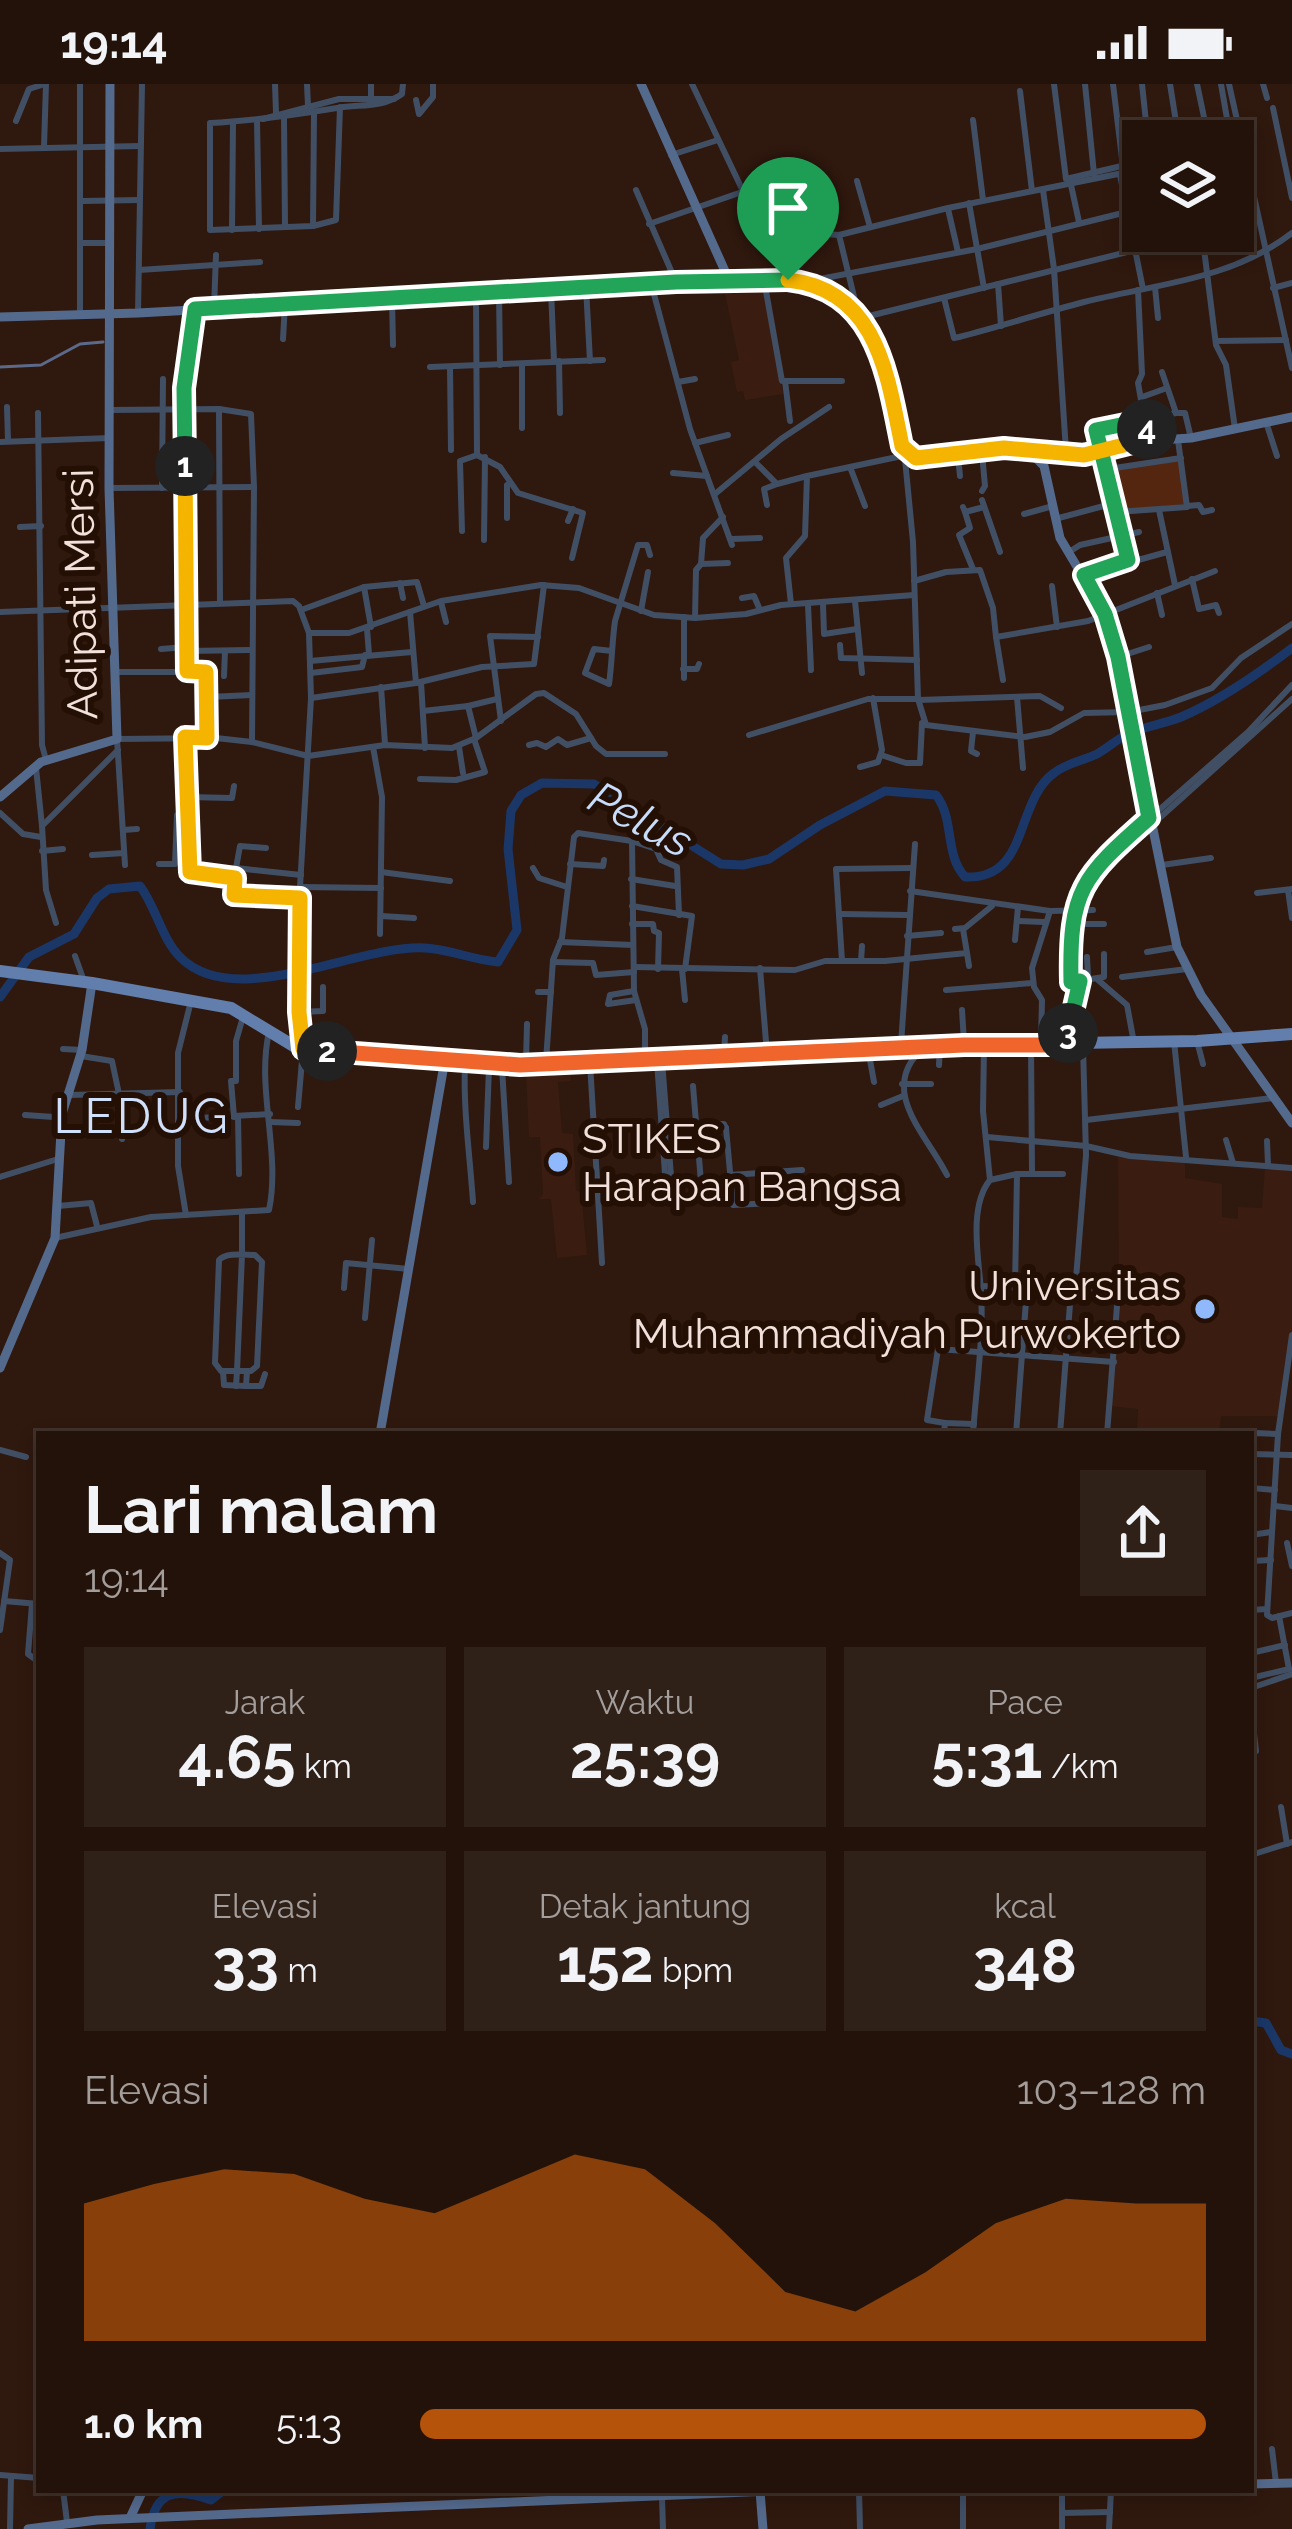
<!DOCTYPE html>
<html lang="id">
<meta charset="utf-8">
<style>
:root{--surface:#23120a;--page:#2f2018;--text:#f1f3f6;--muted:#a39e9c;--line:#40322b;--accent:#b45309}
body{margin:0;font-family:Raleway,sans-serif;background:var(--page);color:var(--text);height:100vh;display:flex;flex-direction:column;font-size:45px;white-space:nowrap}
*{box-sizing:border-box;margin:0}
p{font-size:39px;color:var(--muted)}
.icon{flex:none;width:66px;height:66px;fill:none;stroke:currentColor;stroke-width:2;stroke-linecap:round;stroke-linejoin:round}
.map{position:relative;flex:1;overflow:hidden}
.drawer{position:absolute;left:36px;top:1347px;width:1218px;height:1062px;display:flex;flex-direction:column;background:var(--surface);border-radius:0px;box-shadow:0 6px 18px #0003,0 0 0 3px var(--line)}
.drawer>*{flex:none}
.tools{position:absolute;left:1122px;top:36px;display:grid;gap:24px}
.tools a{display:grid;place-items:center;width:132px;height:132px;border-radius:0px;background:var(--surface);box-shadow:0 6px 18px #0003,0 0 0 3px var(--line);font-size:60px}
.pin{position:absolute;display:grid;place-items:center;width:102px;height:102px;color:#fff;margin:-123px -51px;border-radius:50% 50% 50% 0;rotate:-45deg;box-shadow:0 0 12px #0007}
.pin .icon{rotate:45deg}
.km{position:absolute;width:60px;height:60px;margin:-30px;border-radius:50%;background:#222;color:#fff;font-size:33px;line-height:60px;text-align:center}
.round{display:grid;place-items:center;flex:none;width:126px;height:126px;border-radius:0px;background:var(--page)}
.summary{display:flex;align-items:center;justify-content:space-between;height:204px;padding:0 48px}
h1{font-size:66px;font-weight:700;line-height:90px}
.stats{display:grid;grid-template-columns:repeat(3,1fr);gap:18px;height:204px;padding:12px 48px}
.stats div{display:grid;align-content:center;border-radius:0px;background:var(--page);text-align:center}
.stats b{font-size:60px;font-weight:700}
.stats small{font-size:33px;font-weight:400}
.stats p{font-size:33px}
.chart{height:336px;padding:24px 48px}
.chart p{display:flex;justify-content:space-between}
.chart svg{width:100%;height:216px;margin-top:12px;fill:var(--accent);opacity:.7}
ul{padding:0 48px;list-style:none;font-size:39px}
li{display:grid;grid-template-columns:192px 144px 1fr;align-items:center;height:90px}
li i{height:30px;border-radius:15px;background:var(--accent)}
.status{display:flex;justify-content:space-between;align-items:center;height:84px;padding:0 60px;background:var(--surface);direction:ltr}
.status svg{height:33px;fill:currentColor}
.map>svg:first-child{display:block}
</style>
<div class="status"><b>19:14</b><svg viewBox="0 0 49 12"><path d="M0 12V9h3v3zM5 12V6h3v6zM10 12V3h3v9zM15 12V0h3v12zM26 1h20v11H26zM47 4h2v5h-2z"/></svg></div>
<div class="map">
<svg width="1292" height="2445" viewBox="0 0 1292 2445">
<rect width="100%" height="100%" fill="#2f180e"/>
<g fill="#3a1d10">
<path d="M723,200L762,202L783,310L745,316L743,307L737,308L731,278L739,276Z"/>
<path d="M570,989L571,997L558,998L562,1049L573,1050L576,1107L581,1108L587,1171L557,1174L551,1115H539L543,1110L540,1053H529L526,990Z"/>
<path d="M1118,1073L1185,1077V1094L1222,1100V1133L1238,1135V1123L1262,1124L1265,1082L1292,1084V1245L1279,1332H1221L1219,1350L1137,1348L1138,1325L1111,1322L1119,1205Z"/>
</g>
<path fill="#55260f" d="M1183,375L1186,420L1118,426L1111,383Z"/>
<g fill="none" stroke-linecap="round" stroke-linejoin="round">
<path stroke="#5b6a8a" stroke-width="3" d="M0,283L41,281L80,260L103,258"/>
<g stroke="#1a3767" stroke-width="9">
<path d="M0,913L29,873L74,850L97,814L109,805L140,802C156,823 162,856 181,874C236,928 358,860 425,864C449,865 473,876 498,878L517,846L508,765L511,727L521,711L542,699L594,700L721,780L743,781L769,775L820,741L885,707L936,711C955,735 944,770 965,793C1030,796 1014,718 1054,689C1067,679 1082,677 1097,670C1108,664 1117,655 1128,650C1145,642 1164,640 1181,633C1221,616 1258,590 1292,564"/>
<path d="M1251,1937L1266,1939L1281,1966L1292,1970"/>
<path d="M150,2445C155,2406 177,2404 211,2416L224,2406"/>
</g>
<g stroke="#414f65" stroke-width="6">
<path d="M80,0V230"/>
<path d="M275,0L276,29"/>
<path d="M307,0L308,22"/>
<path d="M371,0V14"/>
<path d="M692,0L761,145L839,151"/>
<path d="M1054,0L1066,95L1143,77"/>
<path d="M1085,0L1094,90"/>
<path d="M1113,0L1123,83"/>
<path d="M1142,0L1148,57"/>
<path d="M1170,0L1179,57"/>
<path d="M1197,0L1209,57"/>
<path d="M1229,0L1292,284"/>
<path d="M1263,0L1267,14"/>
<path d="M1020,7L1032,107"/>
<path d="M416,16L419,30L433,13V0"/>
<path d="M340,23L336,136L313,142L210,146V39C254,37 294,31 337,24C362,20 382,24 402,10L403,0"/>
<path d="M1273,24L1292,114"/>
<path d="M284,34L285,143"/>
<path d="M263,35L339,15H394"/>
<path d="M973,36L983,116"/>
<path d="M16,37L29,5L45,0"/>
<path d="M257,37L259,145"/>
<path d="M1220,57L1230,52L1221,0"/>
<path d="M44,63L46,0"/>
<path d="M0,65L140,62"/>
<path d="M671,71L718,56"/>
<path d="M1120,91L1143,205"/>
<path d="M857,97L870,143"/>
<path d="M1071,101L1079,138"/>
<path d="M1233,102L1249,98"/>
<path d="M636,106L676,198"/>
<path d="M1043,106L1054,185L1066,367"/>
<path d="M83,117L139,116"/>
<path d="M969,119L984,204"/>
<path d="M948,125L958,168"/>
<path d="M649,140L742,108"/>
<path d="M1233,141L1256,134"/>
<path d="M313,142L314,29"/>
<path d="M232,146L233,39"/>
<path d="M1202,149L1216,261L1226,281L1235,345"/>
<path d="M81,159H108"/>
<path d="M139,186L260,178"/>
<path d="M764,196L782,297H842"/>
<path d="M804,198L977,165L1143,124"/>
<path d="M651,199L690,345L732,461"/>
<path d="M998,200L1001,242"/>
<path d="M586,203L590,277"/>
<path d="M1155,203L1158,234"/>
<path d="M1273,204L1292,199"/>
<path d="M551,206L554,277"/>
<path d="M1138,206L1142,290L1138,299L1148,355"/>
<path d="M499,208L500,281"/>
<path d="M476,212L477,371L500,383L518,409L583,429L572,474"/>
<path d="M944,214L954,254L959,253C1001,242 1042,229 1084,218C1156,200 1231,196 1292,149"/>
<path d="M392,215L393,261"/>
<path d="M214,224L216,171"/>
<path d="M138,229L142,0"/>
<path d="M858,229L839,151L948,124L1143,85"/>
<path d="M861,234L1212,147"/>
<path d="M283,255L285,220"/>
<path d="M1216,257L1286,256"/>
<path d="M559,277L560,329"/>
<path d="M522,282V344"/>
<path d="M430,283L603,276"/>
<path d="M450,283L451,366"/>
<path d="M1162,288L1176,329H1185L1191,354"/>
<path d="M785,297L790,337"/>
<path d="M678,298L695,295"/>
<path d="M1142,313L1167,304"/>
<path d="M7,323L8,357"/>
<path d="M219,325L220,519"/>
<path d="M110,326L219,325L251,330L254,403L252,658"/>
<path d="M38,329L42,661L46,676"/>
<path d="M1176,329L1096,347L1117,428L1187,423L1178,356"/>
<path d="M1266,338L1277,372"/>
<path d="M0,358L110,354"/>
<path d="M695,359L728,351"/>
<path d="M904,365L913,458L918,615L926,641L1025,653L1050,648L1084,629L1129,628L1165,621L1212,604L1241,574L1292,540"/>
<path d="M982,369L985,402L982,407"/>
<path d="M958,372L960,392"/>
<path d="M756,379L777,400L807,392"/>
<path d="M850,383L865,422"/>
<path d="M1108,385L1181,374"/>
<path d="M673,389L707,392"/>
<path d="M109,404L254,403"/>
<path d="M162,404L163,295"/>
<path d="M715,410L781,355L829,323"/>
<path d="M982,416L1000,468"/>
<path d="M767,421L764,405L777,400"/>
<path d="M1187,422L1199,421L1203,428L1212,426"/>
<path d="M963,423L965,428L984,423"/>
<path d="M1159,426L1175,501"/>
<path d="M965,428L970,444L959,451L973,485"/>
<path d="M1117,428L1128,476"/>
<path d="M1024,430L1053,422"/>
<path d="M507,434V401"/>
<path d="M1055,435L1115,419"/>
<path d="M568,437L573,425"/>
<path d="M20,443L41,442"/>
<path d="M462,447L460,377L477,371"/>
<path d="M732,455L760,454"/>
<path d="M484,456L485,373"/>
<path d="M1069,468L1080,461L1139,448"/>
<path d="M701,480L728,479"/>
<path d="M1084,491L1167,468"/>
<path d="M1192,495L1199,525L1216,521L1219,529"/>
<path d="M914,497L946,488L980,486L993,524L996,553L1088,537L1215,487"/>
<path d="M400,499L403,514"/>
<path d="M1052,502L1057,543"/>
<path d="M364,503L371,543"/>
<path d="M1157,509L1162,531"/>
<path d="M742,514L754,512L760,526"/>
<path d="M855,517L862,589"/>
<path d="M441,518L446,538"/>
<path d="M791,520L786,474L805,452L807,392L902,372"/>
<path d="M823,520L824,550L857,545"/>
<path d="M808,521L811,586"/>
<path d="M301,526L364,503L417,498L424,522"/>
<path d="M641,527L648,488"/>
<path d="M0,528L293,517L299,522L309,549L311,614L300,803L299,928L303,965L298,1023"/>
<path d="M410,528L416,599"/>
<path d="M695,534L696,486L701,480L703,454L723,433"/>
<path d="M367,545L369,570"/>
<path d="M309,549H349L441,517L541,501L579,504L654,531L695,534L746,530L781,521L914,511"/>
<path d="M996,553L1003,596"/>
<path d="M840,561L841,574L917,576"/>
<path d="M161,565L187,563"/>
<path d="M187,567L249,566"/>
<path d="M612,567L594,565L585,589L609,600C612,579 612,558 615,537L638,461H647L650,471"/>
<path d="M1118,573L1149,563"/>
<path d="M310,577L412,568"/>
<path d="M683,585H697L699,580"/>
<path d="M187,587L185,304L195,226"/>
<path d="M116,588H205L207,653"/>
<path d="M311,589L362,583L365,571"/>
<path d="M224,592L225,567"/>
<path d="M684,594V533"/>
<path d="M421,598L425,664"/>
<path d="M381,603L385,660"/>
<path d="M208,613L252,611"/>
<path d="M1017,613L1023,684"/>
<path d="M311,614L416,599L482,583L534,580L544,501"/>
<path d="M918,616L1040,612L1061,624"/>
<path d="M468,622L497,615"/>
<path d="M423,627L468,622L476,654"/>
<path d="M501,637L490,552L538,553"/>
<path d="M973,648L971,667L977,670"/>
<path d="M749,651L868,615H918"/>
<path d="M529,661L537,659L546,663L558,655L567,661L591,654"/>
<path d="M373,663L382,713L380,850"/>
<path d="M459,663L463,689"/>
<path d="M881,671L906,679H920L922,639"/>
<path d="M860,683L878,678L882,666L873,614"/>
<path d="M36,684L42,742"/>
<path d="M420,695L456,696L485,688L474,655"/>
<path d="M188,713L232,714L234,702"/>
<path d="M0,729L23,750L41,753"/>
<path d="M187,730L190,789L234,794"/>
<path d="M1154,739L1292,615"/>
<path d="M123,746L137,745"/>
<path d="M632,757L656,765L661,776L677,783L679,831"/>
<path d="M266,764L240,762L236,784L301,791"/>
<path d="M42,767L63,765"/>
<path d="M92,771L124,769"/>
<path d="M159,780H175L177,731L188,730L185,653"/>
<path d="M570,780L603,782L604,776"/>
<path d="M125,781L117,655L216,654L252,658L308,672L385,661L452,664L476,654L536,610L544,609L576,630L596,662L606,670H665"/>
<path d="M1162,781L1211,774"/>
<path d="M236,784L234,811L300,815"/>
<path d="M533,784L539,794L567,803"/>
<path d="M381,788L450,797"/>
<path d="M631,795L675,802"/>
<path d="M300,803L381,804"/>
<path d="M1288,806L1292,834"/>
<path d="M910,807L1050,827L1093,826"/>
<path d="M1257,809L1292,805"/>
<path d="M632,822L692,832L685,885"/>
<path d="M1082,828L1083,840H1104"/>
<path d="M841,830L908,831"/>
<path d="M381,832L414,834"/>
<path d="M1018,837L1044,838"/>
<path d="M56,839L46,806L42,742L118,666"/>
<path d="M632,840H653L654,847L659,849L658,885"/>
<path d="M955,845L965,844L992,822"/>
<path d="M907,852L941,849"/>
<path d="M1015,856L1018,823"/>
<path d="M560,858L633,861"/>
<path d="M1147,868L1177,863"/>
<path d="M967,869L969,882"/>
<path d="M1104,870V893L1071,898L1072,828L1094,783L1248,648L1292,601"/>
<path d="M75,872L84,897"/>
<path d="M1087,873L1088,893"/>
<path d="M842,877L836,785L912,784"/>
<path d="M861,877L862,862"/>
<path d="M553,878L593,879L596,891L634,888"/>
<path d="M634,883L795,886L825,877H885L967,869L963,845"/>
<path d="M760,884L767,970"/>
<path d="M682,885L685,916"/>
<path d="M1122,893L1187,885"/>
<path d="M1098,896L1127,921L1134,959"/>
<path d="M946,906L1032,899"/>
<path d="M634,907L610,911L608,920L636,916"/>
<path d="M538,908H551"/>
<path d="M962,926L964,958"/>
<path d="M299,928L323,927V903"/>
<path d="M1066,957L1080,897"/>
<path d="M1174,957L1186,1073"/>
<path d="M1197,957L1203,980"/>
<path d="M901,960L915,760"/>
<path d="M1041,960L1042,916L1034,903L1032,884L1050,827"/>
<path d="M1031,962L1032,1090"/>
<path d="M63,965L82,966"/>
<path d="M868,965L874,998"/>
<path d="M921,966C878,1007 927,1051 947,1091"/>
<path d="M724,969L725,953"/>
<path d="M81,972L112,977L119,1010"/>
<path d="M546,977L553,876L562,854L574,753L578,749L632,757L634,907L645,945V976"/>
<path d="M657,977L665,1090"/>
<path d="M662,977L671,1092L665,1090"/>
<path d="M526,978L527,940"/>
<path d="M590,979L602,1179"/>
<path d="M465,980C463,1025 470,1073 473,1118"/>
<path d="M939,981L940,963"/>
<path d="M502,984L509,1098"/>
<path d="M902,1000H931"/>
<path d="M693,1002L701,1098"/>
<path d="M70,1011L180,1008"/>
<path d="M881,1021L903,1012"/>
<path d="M25,1031L54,1033L62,1030"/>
<path d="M238,1032L239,1090"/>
<path d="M234,1033L231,997H236V957L243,933"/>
<path d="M181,1035L270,1030"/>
<path d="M1086,1036L1273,1014"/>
<path d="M270,1038L298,1039"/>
<path d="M667,1042L724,1040L726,1044"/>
<path d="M726,1044L733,1121L777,1119"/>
<path d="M670,1048L726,1044"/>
<path d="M987,1053L1086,1062L1130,1072L1292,1084"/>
<path d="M122,1055L124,1010"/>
<path d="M1226,1056L1233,1079"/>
<path d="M1267,1057L1268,1081"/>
<path d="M486,1063L489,983"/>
<path d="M730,1091L802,1086"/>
<path d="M0,1093L58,1075"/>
<path d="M990,1096L1017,1090H1063"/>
<path d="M58,1122L91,1119L97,1142"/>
<path d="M186,1131L178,1082V969L191,917"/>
<path d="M55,1154L151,1133L269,1126C281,1069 256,1005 269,948"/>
<path d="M982,1202L1118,1209L1107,1350"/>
<path d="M1015,1203L1017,1090"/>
<path d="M344,1204L346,1179L409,1185"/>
<path d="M1075,1207L1086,1071L1083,962"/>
<path d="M365,1234L372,1156"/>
<path d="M1292,1251L1278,1350L1267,1531L1272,1534L1292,1529"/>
<path d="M223,1287L224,1301L246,1302"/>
<path d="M247,1287L246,1302H261L265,1290"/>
<path d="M236,1302L237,1287H251L257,1282L262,1178L255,1171C244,1171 227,1168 219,1176L215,1279L221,1287H237L242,1171V1128"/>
<path d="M945,1339L974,1340"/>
<path d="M944,1350L945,1339L927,1336L938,1265L1114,1278"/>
<path d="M973,1350C976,1305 984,1252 981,1207C979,1176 968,1123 990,1096L983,1027L984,962"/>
<path d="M1016,1350L1027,1204"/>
<path d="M1060,1350L1071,1207"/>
<path d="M1251,1358L1255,1349L1278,1350"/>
<path d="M0,1366L26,1373"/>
<path d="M1251,1370L1292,1371"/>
<path d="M1251,1404L1275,1406"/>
<path d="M1275,1422L1292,1424"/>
<path d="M1251,1451L1271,1448"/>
<path d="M1287,1459L1292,1482"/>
<path d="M0,1469L10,1476L0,1546"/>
<path d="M1251,1477L1271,1476"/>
<path d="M4,1517L39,1520"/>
<path d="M32,1520L28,1570L39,1578"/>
<path d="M1251,1526L1267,1525"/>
<path d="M1279,1532L1289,1585"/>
<path d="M1251,1569L1285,1561"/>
<path d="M1251,1594L1289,1585"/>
<path d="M1251,1604L1292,1590"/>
<path d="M1251,1623L1256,1667"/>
<path d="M1281,1723L1287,1760"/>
<path d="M1251,1771L1292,1758"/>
<path d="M1272,2365L1276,2399"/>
<path d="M0,2391L39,2394"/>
<path d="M63,2406L67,2438"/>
<path d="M859,2406L860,2445"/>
<path d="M963,2406V2445"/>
<path d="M662,2413L663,2445"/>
<path d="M1062,2429L1110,2428"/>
<path d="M10,2445L11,2393"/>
<path d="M1062,2445V2406"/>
<path d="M1109,2445L1111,2406"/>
</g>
<g stroke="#546a8d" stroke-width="9">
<path d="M641,0L729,196C832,193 865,209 893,312C898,331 897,351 906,368L927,374L1020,364L1027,365L1044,382L1060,454L1105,530L1118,573L1177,863L1201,911L1292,1039"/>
<path d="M0,233L138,229L729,196"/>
<path d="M1027,365L1084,371L1128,358L1191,354L1292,333"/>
<path d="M0,713L41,678L117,655L109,404L110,0"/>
<path d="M0,1284L55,1154L62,1030L82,966L92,899"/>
<path d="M380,1350L445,975"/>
<path d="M1251,2400L1292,2399"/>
<path d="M760,2407L763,2445"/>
<path d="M130,2434L143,2406"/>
<path d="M28,2445L97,2436L790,2406"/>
</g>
<path stroke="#627eac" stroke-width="12" d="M0,887L92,899L231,924L297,964L501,981L964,961L1197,957L1292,950"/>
</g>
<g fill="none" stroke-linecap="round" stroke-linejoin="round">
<defs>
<path id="split-1" d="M185,382L184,304L195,225L676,198L788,196"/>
<path id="split-2" d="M185,382L187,587L206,588L207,654L185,653L190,788L235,794L234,811L300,814L299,928L303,965L327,967"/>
<path id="split-3" d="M327,967L520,981L964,961H1065L1068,949"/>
<path id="split-4" d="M1068,949L1080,897L1071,898C1069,806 1082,793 1149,734L1118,573L1105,530L1084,491L1128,476L1096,346L1145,336L1147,345"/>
<path id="split-5" d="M788,196C877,206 887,289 902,362L916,374L1004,364L1084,371L1148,355L1147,345"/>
</defs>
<use href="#split-1" stroke="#fff" stroke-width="24"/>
<use href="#split-2" stroke="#fff" stroke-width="24"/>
<use href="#split-3" stroke="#fff" stroke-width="24"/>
<use href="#split-4" stroke="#fff" stroke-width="24"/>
<use href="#split-5" stroke="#fff" stroke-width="24"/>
<use href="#split-1" stroke="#22a559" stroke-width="15"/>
<use href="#split-2" stroke="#f5b400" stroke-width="15"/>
<use href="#split-3" stroke="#f0652b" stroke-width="15"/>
<use href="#split-4" stroke="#22a559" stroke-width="15"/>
<use href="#split-5" stroke="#f5b400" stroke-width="15"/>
</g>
<g fill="#8fb8fd" stroke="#240f05" stroke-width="4.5">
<circle cx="558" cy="1078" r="12"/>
<circle cx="1205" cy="1225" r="12"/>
</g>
<g text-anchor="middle" stroke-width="12" stroke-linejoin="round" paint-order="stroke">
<g font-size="42" fill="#f2e1da" stroke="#240f05">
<text transform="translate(80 510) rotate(-91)" y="15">Adipati Mersi</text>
</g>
<g font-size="42" fill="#f2e1da" stroke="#240f05" text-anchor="start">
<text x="582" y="1069">STIKES<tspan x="582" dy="48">Harapan Bangsa</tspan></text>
<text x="1181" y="1216" text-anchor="end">Universitas<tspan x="1181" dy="48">Muhammadiyah Purwokerto</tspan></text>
</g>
<g font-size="45" font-style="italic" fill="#c7dbfb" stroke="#240f05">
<text transform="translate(641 735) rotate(28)" y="16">Pelus</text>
</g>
<g font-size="48" letter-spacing="3" fill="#d0e0fa" stroke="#240f05">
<text x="142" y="1049">LEDUG</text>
</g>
</g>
</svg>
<div class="tools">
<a><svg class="icon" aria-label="layers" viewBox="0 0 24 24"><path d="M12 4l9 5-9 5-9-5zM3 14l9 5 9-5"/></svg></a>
</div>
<div class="pin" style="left:788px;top:196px;background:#1e9e55"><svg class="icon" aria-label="arrive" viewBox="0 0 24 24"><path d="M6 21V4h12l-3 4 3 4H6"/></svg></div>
<b class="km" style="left:185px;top:382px">1</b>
<b class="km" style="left:327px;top:967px">2</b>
<b class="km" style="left:1068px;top:949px">3</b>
<b class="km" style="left:1147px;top:345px">4</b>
<section class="drawer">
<div class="summary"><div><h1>Lari malam</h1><p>19:14</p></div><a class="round"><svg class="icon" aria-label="share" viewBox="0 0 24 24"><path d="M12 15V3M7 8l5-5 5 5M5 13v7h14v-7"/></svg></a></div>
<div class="stats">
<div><p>Jarak</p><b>4.65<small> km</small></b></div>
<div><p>Waktu</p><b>25:39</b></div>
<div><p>Pace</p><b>5:31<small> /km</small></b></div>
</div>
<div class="stats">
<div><p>Elevasi</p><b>33<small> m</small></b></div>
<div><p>Detak jantung</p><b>152<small> bpm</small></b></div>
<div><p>kcal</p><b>348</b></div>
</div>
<div class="chart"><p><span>Elevasi</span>103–128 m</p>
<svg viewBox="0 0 160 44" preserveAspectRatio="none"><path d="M0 44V16L10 12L20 9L30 10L40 15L50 18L60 12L70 6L80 9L90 20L100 34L110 38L120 30L130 20L140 15L150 16L160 16V44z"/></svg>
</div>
<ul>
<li><b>1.0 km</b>5:13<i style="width:100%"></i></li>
</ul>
</section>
</div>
